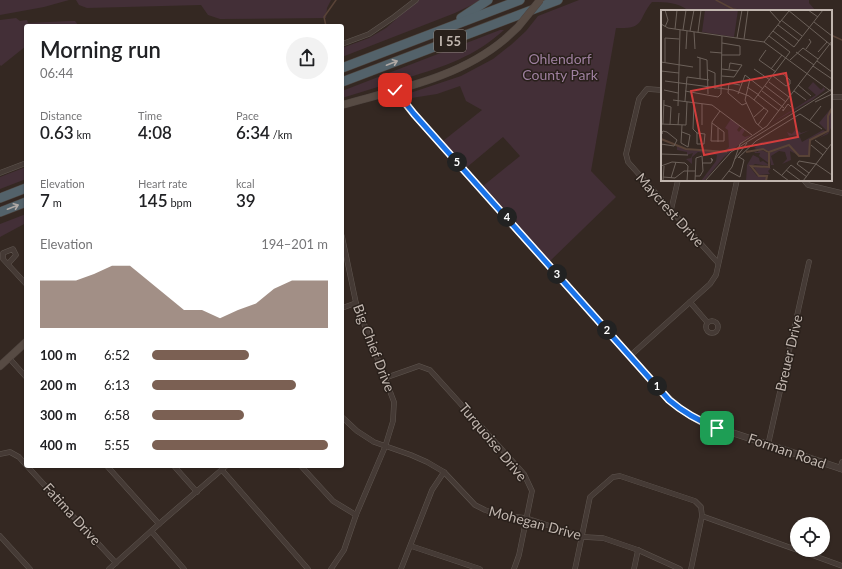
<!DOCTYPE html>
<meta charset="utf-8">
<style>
:root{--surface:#fff;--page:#f2f2f2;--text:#202124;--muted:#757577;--accent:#7b6053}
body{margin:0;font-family:Lato,sans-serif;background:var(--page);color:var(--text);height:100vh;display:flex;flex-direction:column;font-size:15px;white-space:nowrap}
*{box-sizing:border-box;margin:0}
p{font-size:13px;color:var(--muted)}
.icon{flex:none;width:22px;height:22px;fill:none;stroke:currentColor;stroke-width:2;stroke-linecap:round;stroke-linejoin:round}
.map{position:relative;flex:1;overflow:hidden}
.drawer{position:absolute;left:24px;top:24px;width:320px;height:444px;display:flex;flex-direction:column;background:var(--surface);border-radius:4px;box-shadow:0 1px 3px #0004}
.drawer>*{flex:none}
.tools{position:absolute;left:790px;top:517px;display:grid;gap:8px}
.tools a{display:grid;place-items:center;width:40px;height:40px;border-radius:50%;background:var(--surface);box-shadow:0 1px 3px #0004;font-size:20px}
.pin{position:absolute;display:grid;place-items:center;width:34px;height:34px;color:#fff;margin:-17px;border-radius:8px;box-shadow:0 2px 6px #0006}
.km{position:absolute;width:20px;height:20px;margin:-10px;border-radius:50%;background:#222;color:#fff;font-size:11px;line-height:20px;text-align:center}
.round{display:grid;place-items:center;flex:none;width:42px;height:42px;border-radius:21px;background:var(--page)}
.summary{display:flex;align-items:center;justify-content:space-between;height:68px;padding:0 16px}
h1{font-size:22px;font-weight:600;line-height:30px}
.metrics{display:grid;grid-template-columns:repeat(3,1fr);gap:6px;height:68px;padding:4px 16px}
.metrics div{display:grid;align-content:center}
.metrics b{font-size:17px;font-weight:600}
.metrics small{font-size:11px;font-weight:400}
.metrics p{font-size:11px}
.chart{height:112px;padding:8px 16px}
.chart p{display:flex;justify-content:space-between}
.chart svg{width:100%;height:72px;margin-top:4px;fill:var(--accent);opacity:.7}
ul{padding:0 16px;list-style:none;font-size:13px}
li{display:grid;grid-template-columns:64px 48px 1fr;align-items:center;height:30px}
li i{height:10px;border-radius:5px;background:var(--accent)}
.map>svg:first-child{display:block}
</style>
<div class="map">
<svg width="842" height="569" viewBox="0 0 842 569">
<rect width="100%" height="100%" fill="#342822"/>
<g fill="#432f37">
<path d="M0,0H69L44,7L0,15Z"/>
<path d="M76,0H331L327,8L326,18L220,19L208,15L201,5L87,8L79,5Z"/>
<path d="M418,0H482L455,13L342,57V48L369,38L386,28Z"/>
<path d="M579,0H809V3L816,11H689C677,2 667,2 652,2C637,20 646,29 616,28L591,171L616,197L550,261L483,186L520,156L503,137L466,168L443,141L482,110L466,101L460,86L437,94L405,99L404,95L461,76L493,59L512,44L526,31L538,16Z"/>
<path d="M16,18L20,21L27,20L28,23L70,21H75L79,26H26V46L1,66L0,65V20Z"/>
<path d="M500,30H504C474,57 445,66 407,78C385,85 364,91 342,98V91Z"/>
<path d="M26,167V179L0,189V177Z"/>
<path d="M26,214V223L0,237V224Z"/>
</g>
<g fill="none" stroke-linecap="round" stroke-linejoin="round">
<g stroke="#594337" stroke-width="1.5">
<path d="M716,0L733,9L744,11"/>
<path d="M326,26L324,17L336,0"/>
<path d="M831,35L842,40"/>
</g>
<defs>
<g id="minor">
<path d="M342,44L369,34L394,17L416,0"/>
<path d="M662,90L647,89L639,99L626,154L628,162L718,263"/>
<path d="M831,97H842"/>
<path d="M0,173L26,163"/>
<path d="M804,180L808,185L842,193"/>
<path d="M671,210L678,180"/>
<path d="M8,264L16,255L13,249L3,253V259L26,284"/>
<path d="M690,302L707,322"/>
<path d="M342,308L356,303"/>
<circle cx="712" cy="327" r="6"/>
<path d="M630,356L710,284L716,275L737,180"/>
<path d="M9,358L26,377"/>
<path d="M385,378L419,366L430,370L524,474L532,491L519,555L514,569"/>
<path d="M342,417L357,431L374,442L411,455L427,462L444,472L475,505L485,510L500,515L526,518L583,537L603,538L638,550L680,569"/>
<path d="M768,445L809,262"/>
<path d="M0,454L10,452L19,457L26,465"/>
<path d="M27,466L116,563"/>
<path d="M107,466L159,524"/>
<path d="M174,466L197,492"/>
<path d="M301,466L333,501L356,515"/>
<path d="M840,469L842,462"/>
<path d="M222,470L308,569"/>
<path d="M152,532L184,569"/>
<path d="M0,536L30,569"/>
<path d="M411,546L480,569"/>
<path d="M798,550L842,566"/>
<path d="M109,569L159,524L226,466"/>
<path d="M331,569L344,550L356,515L385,447L393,421L394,402L385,378L356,303L342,236"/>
<path d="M401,569L432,490L444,472"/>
<path d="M575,569L590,497L613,477L620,476L695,501L701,507L702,516L797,550"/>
<path d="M634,569L638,550"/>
<path d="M691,569L702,516"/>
</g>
<path id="tertiary" d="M395,90L414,114L661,391C674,404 687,415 703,423L842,469"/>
<g id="secondary">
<path d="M342,105C398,89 459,78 505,39"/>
<path d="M0,366L26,342"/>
</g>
<g id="motorway">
<path d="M461,18L488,0"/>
<path d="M342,68L520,0"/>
<path d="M342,82L558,0"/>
<path d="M0,198L26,188"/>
<path d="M0,212L26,202"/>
</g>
</defs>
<use href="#minor" stroke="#5f5650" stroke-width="5.5"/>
<use href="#tertiary" stroke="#5f5650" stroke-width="7"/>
<use href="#secondary" stroke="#4e443f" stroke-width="8"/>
<use href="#motorway" stroke="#4c433d" stroke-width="10"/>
<use href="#minor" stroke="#453a35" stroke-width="4.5"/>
<use href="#tertiary" stroke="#453a35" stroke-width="6"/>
<use href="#secondary" stroke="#574b44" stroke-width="7"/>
<use href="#motorway" stroke="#53626a" stroke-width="9"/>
<defs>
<path id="secondary-bridge" d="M505,39L518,27L540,0"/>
</defs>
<use href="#secondary-bridge" stroke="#4e443f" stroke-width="8" stroke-linecap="butt"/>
<use href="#secondary-bridge" stroke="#574b44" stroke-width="7"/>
</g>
<defs><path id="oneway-shaft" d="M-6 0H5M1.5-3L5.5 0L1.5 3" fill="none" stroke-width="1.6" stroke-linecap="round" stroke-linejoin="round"/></defs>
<g stroke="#b0a9a5">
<use href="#oneway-shaft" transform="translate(392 63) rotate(-21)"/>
<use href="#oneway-shaft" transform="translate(13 207) rotate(-21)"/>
</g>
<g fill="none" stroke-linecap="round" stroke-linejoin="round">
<defs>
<path id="route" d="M395,90L414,114L669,400C684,413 699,421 717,428"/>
</defs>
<use href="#route" stroke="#fff" stroke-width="8"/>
<use href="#route" stroke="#1a73e8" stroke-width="5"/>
</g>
<g text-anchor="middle" stroke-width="3" stroke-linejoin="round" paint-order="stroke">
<rect fill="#29201b" stroke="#938983" stroke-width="1" x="434" y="30" width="32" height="22" rx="3"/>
<g font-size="13" font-weight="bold" fill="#c1b6af">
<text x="450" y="46">I 55</text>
</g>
<g font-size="14" fill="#9f80a0" stroke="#29201b">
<text x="560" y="64">Ohlendorf<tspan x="560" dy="16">County Park</tspan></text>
</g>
<g font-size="14" fill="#c1b6af" stroke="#29201b">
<text transform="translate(670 210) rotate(48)" y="5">Maycrest Drive</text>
<text transform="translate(374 348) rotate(69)" y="5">Big Chief Drive</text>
<text transform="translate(789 353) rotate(-77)" y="5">Breuer Drive</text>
<text transform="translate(493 442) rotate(50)" y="5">Turquoise Drive</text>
<text transform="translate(787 451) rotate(19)" y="5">Forman Road</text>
<text transform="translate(72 514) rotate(48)" y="5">Fatima Drive</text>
<text transform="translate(535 523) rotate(15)" y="5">Mohegan Drive</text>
</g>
</g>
<g transform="translate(661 10)">
<rect width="171" height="171" fill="#342822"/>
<path d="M44,0H77L73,27L41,22ZM152,72L160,80L163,77L164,80L151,90L109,114L155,85L147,78ZM171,97V116L167,124L158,128L167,122L158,113ZM70,109L79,116L76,120L78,122L81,118L84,120L81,125L84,127L90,125L63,147L43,171H40L55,151L56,145L37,142L31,147V154L25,149L30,148L32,143L26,145V142L16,140V135L27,140L64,141L68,137L67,120L64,118ZM135,119L140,123L149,120L138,125L141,132L162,120L166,122L149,129V144L146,146L137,145L129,135L108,142L103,139H98L107,143L109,154L98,146L99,143H94L93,141L97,142L98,140L93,138L100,132L129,128L137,125L128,126L126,122L131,124ZM128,136L135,144L129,141L130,150L121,154L126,149L124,142L118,141L110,146L113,155H110L108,143ZM92,145L98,148L99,152L102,151L110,156L94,154L89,157L96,166L105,167V171H85L86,155ZM92,156L110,158L107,161L109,164L98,165Z" fill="#432f37"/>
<path fill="none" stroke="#594337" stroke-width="2" d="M0,129L25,139L66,142M85,142L102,139L107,142M105,171L106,166H98L90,156L108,157V142L128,135L138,146H148L149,130L167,121V106L171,98"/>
<path fill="none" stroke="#6c615a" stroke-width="1" d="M4,0L7,10L4,17M108,0L119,12M127,0L171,36M147,0L157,7M120,10L141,26M153,12L171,26M0,14L7,18L103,32L171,82M117,15L138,31M14,19L16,0M22,20L25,0M29,21L33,0M112,21L133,37L162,0M33,22L34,39M37,22L40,0M76,28L81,0M83,29L87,0M103,32L128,1M25,39L26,21M145,39L150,32L148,29M105,40L98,50L115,62M49,42L61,43M135,42L153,55M157,42L166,32M61,45H79V36L61,33M36,47L46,50L47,84M129,50L142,38L157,49M156,51L171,62M0,52L32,57M4,53V28L18,29M152,56L171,69M61,59L77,61M93,59L109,70M110,59L121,45M47,60L54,63V79M0,61L18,63M121,63L129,70V74M61,66L73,67L81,55L69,53L68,59M112,66L125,76L129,74M39,69V48M89,69L84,90L95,113L102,119M4,71L72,80L88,86L107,101L97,115M108,72L128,87M79,75L68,73L67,83L81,95L86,93M137,75L150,86M104,76L125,92M86,77L98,85M3,80L17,83M24,81L57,87L60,84L61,26M101,81L123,98M133,81L145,90M77,84L84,65L102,79M97,85L118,101M12,90L51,95L91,125M93,90L129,42L108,26M24,91L26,67L48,70M33,92L32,119L36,123V134H43L44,124L36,123M154,92L171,84M3,95L10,97L9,115M17,96L19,20M122,99V101L127,94L130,97M93,107L103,98M149,110L160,96M51,113L63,122V131H50L51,112L59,101M0,114L25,115L26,92M2,114L3,90M17,115L18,103M41,115V94M21,122L29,125L27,137L20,133L21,115M154,130L166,139M57,132V118M0,134L13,136L16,130L6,122L2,121L1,122V124V122M150,135L162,145M0,144L27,145M78,147L83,150L79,167M77,148L95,131L139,104L161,119M74,149L86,133M42,153H50L51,151L52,150L50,148L51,151M155,154L171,165M0,156L11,152L24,153L27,156L26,171M112,159L128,171M125,160L140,171M68,161L79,167M148,163L136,154L138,151L155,154M121,165L130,155L146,167M2,167L14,168L23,161H34M10,168L15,152M2,171L3,156M34,171L35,148L41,146L42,161L39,166H34M44,171L70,142L171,79M60,171L71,157L79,134L106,116L171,31M142,171L171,133"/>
<path fill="#d33d3c" fill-opacity="0.15" stroke="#d33d3c" stroke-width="2" d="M125,63L137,127L43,145L30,81Z"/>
<rect width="171" height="171" fill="none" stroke="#c1b6af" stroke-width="2"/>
</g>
</svg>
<div class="tools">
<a><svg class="icon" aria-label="locate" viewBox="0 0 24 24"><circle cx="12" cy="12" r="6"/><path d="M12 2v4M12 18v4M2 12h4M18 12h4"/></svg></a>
</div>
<div class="pin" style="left:717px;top:428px;background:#1e9e55"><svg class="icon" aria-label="arrive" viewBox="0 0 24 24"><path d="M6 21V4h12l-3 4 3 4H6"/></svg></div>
<div class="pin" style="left:395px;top:90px;background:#d93025"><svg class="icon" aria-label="check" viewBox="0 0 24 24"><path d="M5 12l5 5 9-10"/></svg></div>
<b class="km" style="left:657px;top:386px">1</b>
<b class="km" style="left:607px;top:330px">2</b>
<b class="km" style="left:557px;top:274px">3</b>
<b class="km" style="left:507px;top:217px">4</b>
<b class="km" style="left:457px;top:162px">5</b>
<section class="drawer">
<div class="summary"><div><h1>Morning run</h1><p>06:44</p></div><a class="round"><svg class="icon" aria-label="share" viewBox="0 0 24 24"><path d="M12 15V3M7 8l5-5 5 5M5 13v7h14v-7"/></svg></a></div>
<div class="metrics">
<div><p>Distance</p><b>0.63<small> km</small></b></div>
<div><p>Time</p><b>4:08</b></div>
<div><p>Pace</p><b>6:34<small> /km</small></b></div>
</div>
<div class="metrics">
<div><p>Elevation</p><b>7<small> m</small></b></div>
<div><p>Heart rate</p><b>145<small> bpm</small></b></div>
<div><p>kcal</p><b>39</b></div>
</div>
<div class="chart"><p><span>Elevation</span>194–201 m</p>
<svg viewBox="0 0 160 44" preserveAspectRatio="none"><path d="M0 44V15L10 15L20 15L30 11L40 6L50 6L60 15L70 24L80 33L90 33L100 38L110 33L120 29L130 20L140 15L150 15L160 15V44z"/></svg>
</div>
<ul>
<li><b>100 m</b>6:52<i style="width:55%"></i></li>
<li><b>200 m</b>6:13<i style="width:82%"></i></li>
<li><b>300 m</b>6:58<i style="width:52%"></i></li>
<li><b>400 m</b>5:55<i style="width:100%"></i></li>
</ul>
</section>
</div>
